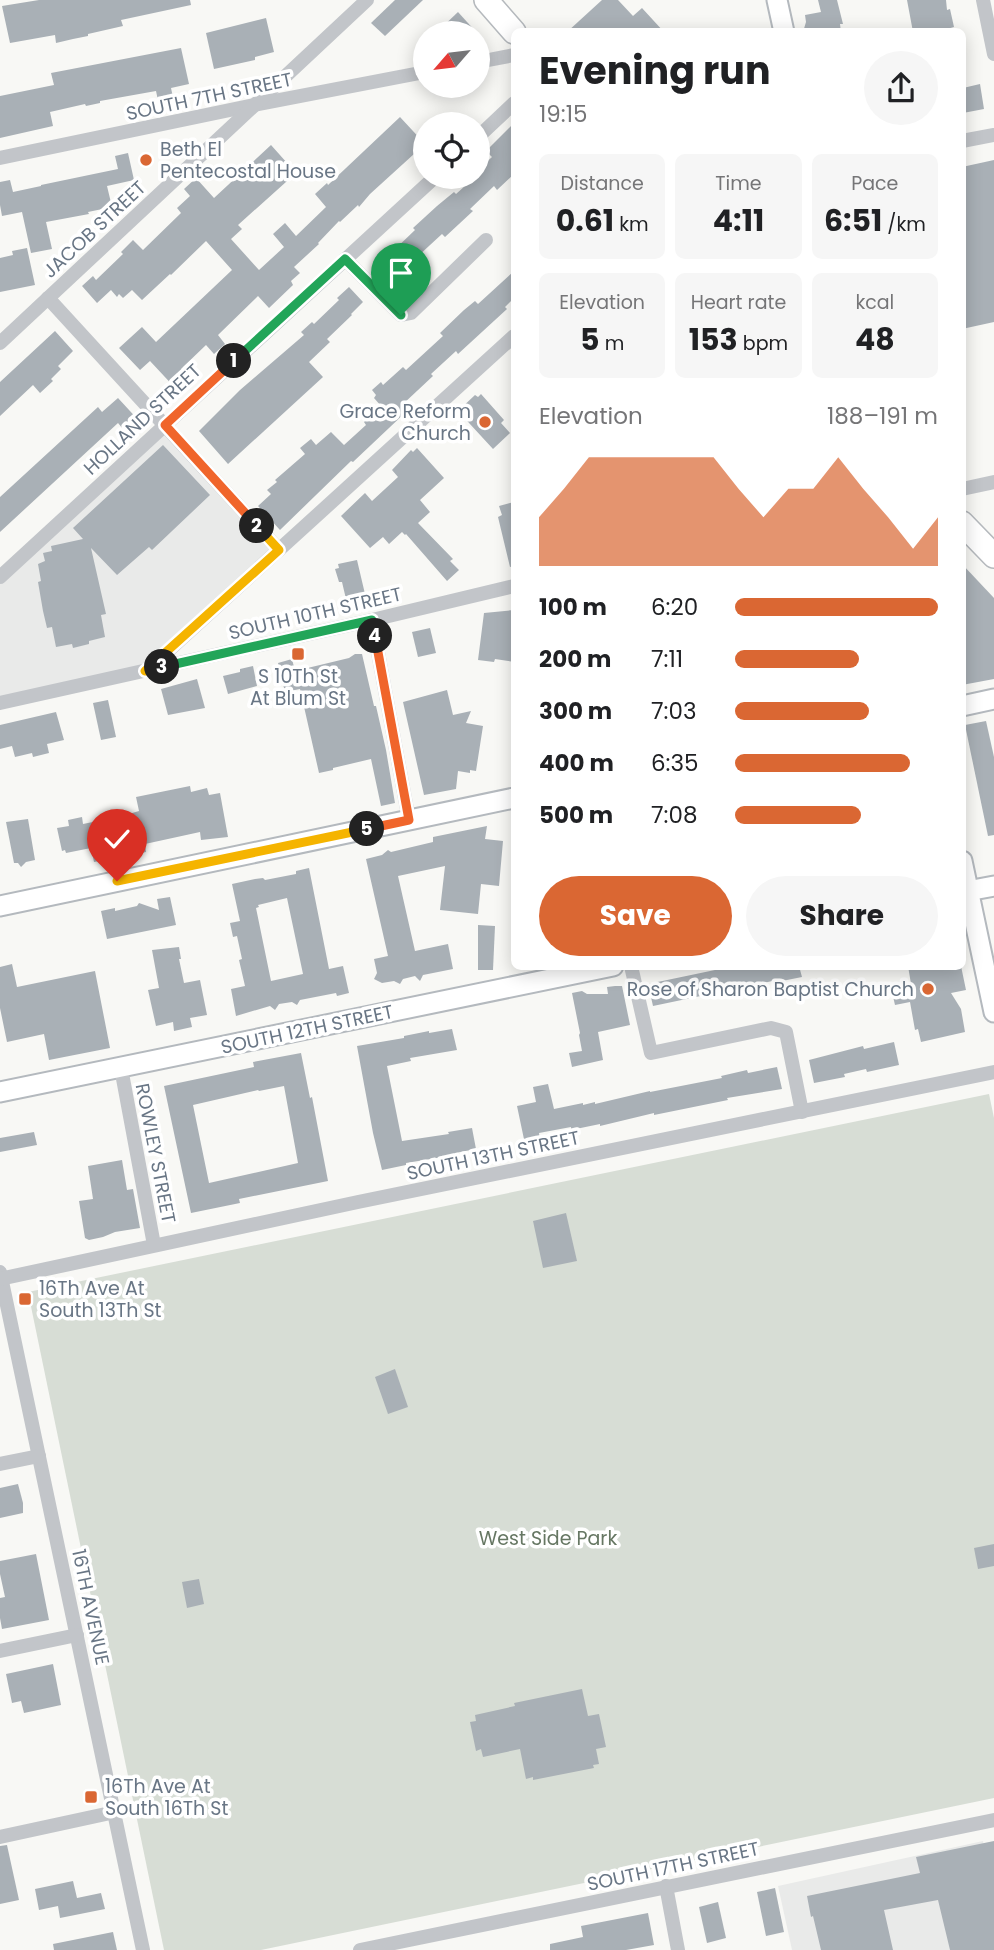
<!DOCTYPE html>
<meta charset="utf-8">
<style>
:root{--surface:#fff;--page:#f6f6f6;--text:#202124;--muted:#757577;--accent:#da6733}
body{margin:0;font-family:Poppins,sans-serif;background:var(--page);color:var(--text);height:100vh;display:flex;flex-direction:column;font-size:26px;white-space:nowrap}
*{box-sizing:border-box;margin:0}
p{font-size:23px;color:var(--muted)}
.icon{flex:none;width:38px;height:38px;fill:none;stroke:currentColor;stroke-width:2;stroke-linecap:round;stroke-linejoin:round}
.map{position:relative;flex:1;overflow:hidden}
.sheet{position:absolute;left:511px;top:28px;width:455px;height:942px;display:flex;flex-direction:column;background:var(--surface);border-radius:10px;box-shadow:0 4px 18px #0003}
.sheet>*{flex:none}
.needle{width:46px;rotate:242deg}
.tools{position:absolute;left:413px;top:21px;display:grid;gap:14px}
.tools a{display:grid;place-items:center;width:77px;height:77px;border-radius:50%;background:var(--surface);box-shadow:0 4px 18px #0003;font-size:35px}
.pin{position:absolute;display:grid;place-items:center;width:60px;height:60px;color:#fff;margin:-72px -30px;border-radius:50% 50% 50% 0;rotate:-45deg;box-shadow:0 0 7px #0007}
.pin .icon{rotate:45deg}
.km{position:absolute;width:35px;height:35px;margin:-18px;border-radius:50%;background:#222;color:#fff;font-size:19px;line-height:35px;text-align:center}
.round{display:grid;place-items:center;flex:none;width:74px;height:74px;border-radius:37px;background:var(--page)}
.overview{display:flex;align-items:center;justify-content:space-between;height:119px;padding:0 28px}
h1{font-size:38px;font-weight:700;line-height:52px}
.stats{display:grid;grid-template-columns:repeat(3,1fr);gap:10px;height:119px;padding:7px 28px}
.stats div{display:grid;align-content:center;border-radius:10px;background:var(--page);text-align:center}
.stats b{font-size:30px;font-weight:700}
.stats small{font-size:19px;font-weight:400}
.stats p{font-size:19px}
.chart{height:196px;padding:14px 28px}
.chart p{display:flex;justify-content:space-between}
.chart svg{width:100%;height:126px;margin-top:7px;fill:var(--accent);opacity:.7}
.button{display:flex;gap:14px;margin-top:auto;padding:14px 28px}
.button a{flex:1;height:80px;border-radius:42px;background:var(--accent);color:#fff;font-size:28px;font-weight:700;line-height:80px;text-align:center}
.button a+a{background:var(--page);color:var(--text)}
ul{padding:0 28px;list-style:none;font-size:23px}
li{display:grid;grid-template-columns:112px 84px 1fr;align-items:center;height:52px}
li i{height:18px;border-radius:9px;background:var(--accent)}
.map>svg:first-child{display:block}
</style>
<div class="map">
<svg width="994" height="1950" viewBox="0 0 994 1950">
<rect width="100%" height="100%" fill="#f8f8f5"/>
<g fill="#e9eae9">
<path d="M164,428L277,550L143,669L0,701V579Z"/>
<path d="M983,1841L994,1895V1950H792L778,1886Z"/>
</g>
<path fill="#d7ddd5" d="M989,1094L994,1118V1798L261,1950H164L28,1292Z"/>
<g fill="#a9b0b6" fill-rule="evenodd">
<path d="M39,0H190L191,5L121,20L123,26L88,34V36L73,39L56,43L55,35L10,43L2,6Z"/>
<path d="M395,0H423L385,36L371,23Z"/>
<path d="M602,0H618L633,16L642,8L664,32H567Z"/>
<path d="M818,0H837L843,24H840L841,32H803L806,22L805,15L821,12Z"/>
<path d="M907,0H946L947,10L950,9L954,27L936,32H913Z"/>
<path d="M458,12L477,33H436Z"/>
<path d="M266,18L274,52L255,57V60L214,69L206,33Z"/>
<path d="M181,48L189,84L171,88L174,102L159,105L156,91L100,101V103L86,106L85,104L50,112L53,126L0,138V96L54,85L51,73Z"/>
<path d="M980,84L984,109L963,113V88Z"/>
<path d="M400,117L425,144L370,194L359,207L358,205L340,222L339,221L318,243L319,244L294,267L300,273L291,281L293,285L269,308L258,296L218,335L225,344L214,354L206,345L181,369L191,379L178,391L150,361L140,370L119,348L142,327L156,342L232,270L206,241L171,275L170,274L142,300L132,290L123,298L119,294L117,297L111,290L97,303L82,286L93,276L96,280L123,254L121,252L133,240L143,250L181,213L177,208L190,196L184,189L196,178L214,198L271,145L296,173L238,225L242,229L231,239L259,270L284,247L273,234L285,223L296,236L326,207L315,194L327,183L328,185Z"/>
<path d="M514,123V174L497,190L494,186L470,209L473,211L445,237L442,234L404,269L402,267L389,279L375,264L390,251L391,253L415,230L413,228L437,206L454,192L456,194L475,177H478L480,172L478,170L492,157L486,151Z"/>
<path d="M128,153L134,180L107,186L112,207L88,212L89,214L46,222L52,249L31,253L22,212L2,216L0,205V182L10,180L13,192L41,186V185L89,175L118,169L115,156Z"/>
<path d="M994,160V322L962,329V167Z"/>
<path d="M27,248L35,285L0,292V258L13,255L12,251Z"/>
<path d="M514,271V298L505,307L507,309L458,354L456,351L431,374L433,376L402,405L407,411L353,462L351,461L280,530L258,506L271,494L267,490L277,482L275,480L305,454L300,448L311,439L316,445L331,432L344,445L366,425L364,422L381,406L374,398L376,395L372,390L381,382L383,385L403,367L406,370L443,336L440,333L464,310L475,301L478,304Z"/>
<path d="M349,287L363,302L351,314L352,315L327,339L330,342L309,362L323,377L228,464L199,431L240,390L304,335L301,332L312,322L314,324L339,300L337,298Z"/>
<path d="M55,331L73,351L58,366L61,369L51,379L53,381L40,393L33,385L0,416V382Z"/>
<path d="M481,394L504,420L501,423L510,433L493,449L458,411L475,395L478,397Z"/>
<path d="M118,398L141,423L128,435L118,423L0,532V497L98,407L102,412Z"/>
<path d="M163,445L210,495L152,550L149,547L117,575L91,548L106,614L101,615L105,637L89,641V644L73,648L72,644L56,647L52,627L47,628L43,611L38,582L41,581L38,564L45,561L43,553L52,551L51,546L83,539L73,528Z"/>
<path d="M417,448L444,478L420,500L430,512L418,523L453,559L450,561L459,570L447,581L406,534L405,535L402,532L389,544L383,537L370,548L341,516L365,493L372,501L398,477L392,470L411,450L413,452Z"/>
<path d="M514,502V566L510,567L498,517L502,515L499,506Z"/>
<path d="M357,560L365,594L346,599L342,582H339L335,569L339,568L338,564Z"/>
<path d="M962,564L994,598V679L962,685Z"/>
<path d="M514,610V662L495,659L494,662L478,660L484,613Z"/>
<path d="M430,628L436,653L418,657L412,632Z"/>
<path d="M355,654H362L374,706H376L386,750L395,803L381,806L371,759L333,768V770L319,773L300,689L285,692L278,663L292,659L295,671L349,658Z"/>
<path d="M253,666L257,686L228,694L223,676L240,672V669Z"/>
<path d="M197,679L205,708L168,715L161,689Z"/>
<path d="M447,690L453,715L471,711L466,723L483,726L476,771L470,770V773L458,771L456,789L424,795L403,702Z"/>
<path d="M108,700L116,737L101,740L93,703Z"/>
<path d="M56,712L64,740L47,744L49,753L33,757L32,753L15,757L12,746L0,749V725Z"/>
<path d="M986,721L994,757V835L988,836L965,725Z"/>
<path d="M190,786L191,792L207,788L209,795L220,793L228,837L201,840L200,832L145,844L146,852L94,862L91,848L66,853L65,850L62,851L57,828L69,826L68,820L82,817L83,824L122,816L139,811L136,797Z"/>
<path d="M28,819L35,860L26,862L21,867L18,863H14L6,822Z"/>
<path d="M487,826L485,839L503,841L499,886L481,884L478,914L440,910L445,866L398,876L415,951L448,944L453,969L423,975L420,981L415,976L403,979L400,984L394,981L382,983L374,979L377,973L374,959L388,956L366,859L382,855L388,850L391,852L433,842V837Z"/>
<path d="M309,868L329,969L343,966L349,993L337,996L336,993L300,1000L297,1005L292,1002L279,1004L275,1010L270,1006L236,1016L231,989L245,986L239,960L242,959L237,936L233,937L230,923L240,921L232,884L255,879L263,878L265,880L296,874V871ZM287,898L303,974L271,981L256,908L259,907L258,905Z"/>
<path d="M170,897L176,925L107,939L101,911L115,908V911L137,906L139,903L159,910L157,899Z"/>
<path d="M478,925L495,926L493,970H478Z"/>
<path d="M179,947L181,959H179L184,983L200,980L207,1015L190,1018L192,1027L174,1031L173,1022L156,1026L148,990L159,988L152,950Z"/>
<path d="M12,964L17,987L95,971L110,1048L49,1060L44,1034L7,1042L0,1008V967Z"/>
<path d="M734,966H799L802,977L777,982V980L653,1006L648,984Z"/>
<path d="M908,966H961L966,990L951,993L961,1009L965,1032L921,1042L918,1029L915,1030L910,1002L895,1005L891,988L911,984Z"/>
<path d="M615,986H622L630,1025L598,1032L603,1060L572,1067L569,1053L582,1051L579,1035L580,1033L572,993L582,991L587,994H608L607,987Z"/>
<path d="M452,1029L457,1050L410,1058L411,1061L387,1066L402,1141L449,1134L448,1132L472,1128L476,1149L455,1153V1155L406,1163V1165L382,1170L373,1133L357,1046L404,1038V1036L429,1031V1033Z"/>
<path d="M894,1042L899,1065L867,1072L866,1069L844,1074L845,1077L814,1083L809,1060L863,1046L864,1049Z"/>
<path d="M301,1053L310,1098L312,1097L328,1181L239,1199L240,1203L191,1213L164,1086L254,1067L253,1062ZM284,1086L298,1163L209,1183L193,1105L258,1090L259,1091Z"/>
<path d="M777,1067L782,1089L727,1098L728,1100L654,1115V1113L600,1126V1124L571,1130V1127L539,1133L540,1141L525,1144L517,1106L536,1102L533,1087L548,1084L554,1109L583,1103V1105L595,1102V1104L650,1091V1092L722,1078L721,1076L747,1070L748,1073Z"/>
<path d="M34,1132L37,1145L0,1152V1138Z"/>
<path d="M122,1160L127,1190L133,1189L140,1228L115,1232L103,1237L89,1240L85,1238L79,1201L93,1199L88,1166Z"/>
<path d="M566,1213L577,1261L543,1268L533,1221Z"/>
<path d="M395,1369L408,1407L388,1414L375,1377Z"/>
<path d="M18,1484L23,1503V1513L0,1518V1488Z"/>
<path d="M994,1544V1566L978,1569L974,1548Z"/>
<path d="M36,1554L49,1620L2,1629L0,1618V1598L5,1597L0,1574V1561Z"/>
<path d="M199,1579L204,1604L187,1608L182,1582Z"/>
<path d="M53,1664L61,1705L24,1713L21,1701L12,1703L6,1674Z"/>
<path d="M582,1689L588,1716L599,1714L606,1747L596,1749L599,1764L593,1765L594,1768L533,1780V1777L526,1779L520,1749L483,1757L481,1749L476,1751L470,1722L476,1721L475,1715L515,1706L514,1703Z"/>
<path d="M994,1841V1950H950L938,1900L884,1910L893,1950H821L813,1916L811,1917L807,1896L920,1873L916,1857Z"/>
<path d="M7,1845L19,1900L0,1904V1846Z"/>
<path d="M73,1881L77,1898L101,1893L105,1909L60,1918L58,1906L39,1910L35,1889Z"/>
<path d="M775,1888L784,1932L766,1936L757,1892Z"/>
<path d="M718,1902L726,1938L707,1943L699,1907Z"/>
<path d="M648,1913L654,1945L626,1950H550V1944L583,1937L581,1926Z"/>
<path d="M113,1932L117,1950H54L53,1944Z"/>
</g>
<g fill="none" stroke-linecap="round" stroke-linejoin="round">
<defs>
<g id="secondary">
<path d="M777,0L784,32"/>
<path d="M962,706L994,699"/>
<path d="M962,861L994,1012"/>
<path d="M962,892L994,886"/>
<path d="M0,906L514,798"/>
<path d="M0,1092L613,966"/>
</g>
<g id="primary">
<path d="M486,0L514,32"/>
<path d="M962,523L994,556"/>
</g>
</defs>
<use href="#secondary" stroke="#b4b9be" stroke-width="23"/>
<use href="#primary" stroke="#b5b9bd" stroke-width="26"/>
<g stroke="#c2c5c9" stroke-width="14">
<path d="M983,0L994,54"/>
<path d="M478,62L514,55"/>
<path d="M478,137L514,103"/>
<path d="M962,141L994,135"/>
<path d="M0,158L254,105L425,72"/>
<path d="M345,259L401,315L411,313L486,240"/>
<path d="M48,298L279,550"/>
<path d="M0,343L367,0"/>
<path d="M962,489L994,482"/>
<path d="M0,577L435,177"/>
<path d="M372,620L409,820"/>
<path d="M148,669L514,336"/>
<path d="M0,703L372,620L514,586"/>
<path d="M631,966L651,1053L771,1028L786,1032L802,1112"/>
<path d="M121,1068L154,1245"/>
<path d="M0,1272L143,1950"/>
<path d="M0,1279L358,1202L994,1072"/>
<path d="M0,1464L39,1456"/>
<path d="M0,1651L77,1635"/>
<path d="M0,1837L115,1812"/>
<path d="M666,1886L678,1950"/>
<path d="M360,1950L994,1820"/>
</g>
<use href="#secondary" stroke="#fff" stroke-width="19"/>
<use href="#primary" stroke="#fff" stroke-width="23"/>
</g>
<g fill="none" stroke-linecap="round" stroke-linejoin="round">
<defs>
<path id="split-1" d="M234,361L345,259L401,315"/>
<path id="split-2" d="M234,361L165,425L257,526"/>
<path id="split-3" d="M162,667L145,671L279,550L257,526"/>
<path id="split-4" d="M162,667L372,620L375,636"/>
<path id="split-5" d="M367,829L409,820L375,636"/>
<path id="split-6" d="M117,881L367,829"/>
</defs>
<use href="#split-1" stroke="#fff" stroke-width="14"/>
<use href="#split-2" stroke="#fff" stroke-width="14"/>
<use href="#split-3" stroke="#fff" stroke-width="14"/>
<use href="#split-4" stroke="#fff" stroke-width="14"/>
<use href="#split-5" stroke="#fff" stroke-width="14"/>
<use href="#split-6" stroke="#fff" stroke-width="14"/>
<use href="#split-1" stroke="#22a559" stroke-width="9"/>
<use href="#split-2" stroke="#f0652b" stroke-width="9"/>
<use href="#split-3" stroke="#f5b400" stroke-width="9"/>
<use href="#split-4" stroke="#22a559" stroke-width="9"/>
<use href="#split-5" stroke="#f0652b" stroke-width="9"/>
<use href="#split-6" stroke="#f5b400" stroke-width="9"/>
</g>
<g fill="#da6733" stroke="#fff" stroke-width="2.5">
<circle cx="146" cy="160" r="7"/>
<circle cx="485" cy="422" r="7"/>
<rect x="291" y="647" width="14" height="14" rx="3.5"/>
<circle cx="928" cy="989" r="7"/>
<rect x="18" y="1292" width="14" height="14" rx="3.5"/>
<rect x="84" y="1790" width="14" height="14" rx="3.5"/>
</g>
<g text-anchor="middle" stroke-width="7" stroke-linejoin="round" paint-order="stroke">
<g font-size="19" fill="#697685" stroke="#fff">
<text transform="translate(209 96) rotate(-12)" y="7">SOUTH 7TH STREET</text>
<text transform="translate(94 229) rotate(-43)" y="7">JACOB STREET</text>
<text transform="translate(142 419) rotate(-43)" y="7">HOLLAND STREET</text>
<text transform="translate(315 613) rotate(-13)" y="7">SOUTH 10TH STREET</text>
<text transform="translate(307 1029) rotate(-12)" y="7">SOUTH 12TH STREET</text>
<text transform="translate(156 1153) rotate(79)" y="7">ROWLEY STREET</text>
<text transform="translate(493 1155) rotate(-12)" y="7">SOUTH 13TH STREET</text>
<text transform="translate(91 1607) rotate(78)" y="7">16TH AVENUE</text>
<text transform="translate(673 1866) rotate(-12)" y="7">SOUTH 17TH STREET</text>
</g>
<g font-size="19" fill="#697685" stroke="#fff" text-anchor="start">
<text x="160" y="156">Beth El<tspan x="160" dy="22">Pentecostal House</tspan></text>
<text x="471" y="418" text-anchor="end">Grace Reform<tspan x="471" dy="22">Church</tspan></text>
<text x="298" y="683" text-anchor="middle">S 10Th St<tspan x="298" dy="22">At Blum St</tspan></text>
<text x="914" y="996" text-anchor="end">Rose of Sharon Baptist Church</text>
<text x="39" y="1295">16Th Ave At<tspan x="39" dy="22">South 13Th St</tspan></text>
<text x="105" y="1793">16Th Ave At<tspan x="105" dy="22">South 16Th St</tspan></text>
</g>
<g font-size="19" fill="#667763" stroke="#fff">
<text x="548" y="1545">West Side Park</text>
</g>
</g>
</svg>
<div class="tools">
<a><svg class="needle" viewBox="-14 -14 28 28"><path d="M0-13l5 13h-10z" fill="#e53935"/><path d="M0 13l5-13h-10z" fill="#757577"/></svg></a>
<a><svg class="icon" aria-label="locate" viewBox="0 0 24 24"><circle cx="12" cy="12" r="6"/><path d="M12 2v4M12 18v4M2 12h4M18 12h4"/></svg></a>
</div>
<div class="pin" style="left:401px;top:315px;background:#1e9e55"><svg class="icon" aria-label="arrive" viewBox="0 0 24 24"><path d="M6 21V4h12l-3 4 3 4H6"/></svg></div>
<div class="pin" style="left:117px;top:881px;background:#d93025"><svg class="icon" aria-label="check" viewBox="0 0 24 24"><path d="M5 12l5 5 9-10"/></svg></div>
<b class="km" style="left:234px;top:361px">1</b>
<b class="km" style="left:257px;top:526px">2</b>
<b class="km" style="left:162px;top:667px">3</b>
<b class="km" style="left:375px;top:636px">4</b>
<b class="km" style="left:367px;top:829px">5</b>
<section class="sheet">
<div class="overview"><div><h1>Evening run</h1><p>19:15</p></div><a class="round"><svg class="icon" aria-label="share" viewBox="0 0 24 24"><path d="M12 15V3M7 8l5-5 5 5M5 13v7h14v-7"/></svg></a></div>
<div class="stats">
<div><p>Distance</p><b>0.61<small> km</small></b></div>
<div><p>Time</p><b>4:11</b></div>
<div><p>Pace</p><b>6:51<small> /km</small></b></div>
</div>
<div class="stats">
<div><p>Elevation</p><b>5<small> m</small></b></div>
<div><p>Heart rate</p><b>153<small> bpm</small></b></div>
<div><p>kcal</p><b>48</b></div>
</div>
<div class="chart"><p><span>Elevation</span>188–191 m</p>
<svg viewBox="0 0 160 44" preserveAspectRatio="none"><path d="M0 44V27L10 17L20 6L30 6L40 6L50 6L60 6L70 6L80 17L90 27L100 17L110 17L120 6L130 17L140 27L150 38L160 27V44z"/></svg>
</div>
<ul>
<li><b>100 m</b>6:20<i style="width:100%"></i></li>
<li><b>200 m</b>7:11<i style="width:61%"></i></li>
<li><b>300 m</b>7:03<i style="width:66%"></i></li>
<li><b>400 m</b>6:35<i style="width:86%"></i></li>
<li><b>500 m</b>7:08<i style="width:62%"></i></li>
</ul>
<div class="button"><a>Save</a><a>Share</a></div>
</section>
</div>
